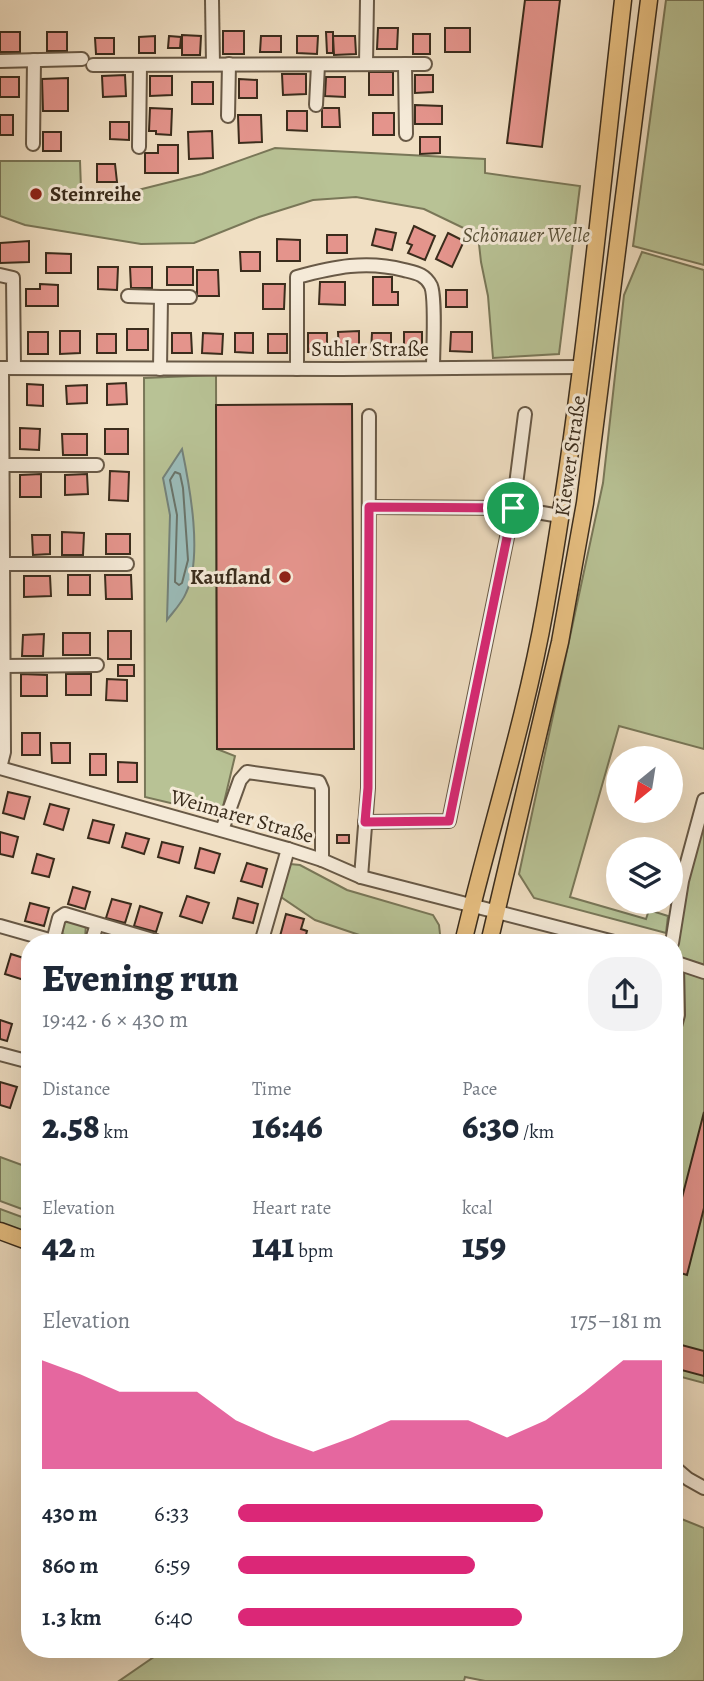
<!DOCTYPE html>
<meta charset="utf-8">
<style>
:root{--surface:#fff;--page:#f2f2f3;--text:#1f2937;--muted:#747a83;--accent:#db2777}
body{margin:0;font-family:Alegreya,serif;background:var(--page);color:var(--text);height:100vh;display:flex;flex-direction:column;font-size:26px;white-space:nowrap}
*{box-sizing:border-box;margin:0}
p{font-size:23px;color:var(--muted)}
.icon{flex:none;width:38px;height:38px;fill:none;stroke:currentColor;stroke-width:2;stroke-linecap:round;stroke-linejoin:round}
.map{position:relative;flex:1;overflow:hidden}
.sheet{position:absolute;left:21px;top:934px;width:662px;height:724px;display:flex;flex-direction:column;background:var(--surface);border-radius:28px;box-shadow:0 7px 28px #0002}
.sheet>*{flex:none}
.needle{width:46px;rotate:210deg}
.fabs{position:absolute;left:606px;top:746px;display:grid;gap:14px}
.fabs a{display:grid;place-items:center;width:77px;height:77px;border-radius:50%;background:var(--surface);box-shadow:0 7px 28px #0002;font-size:35px}
.pin{position:absolute;display:grid;place-items:center;width:60px;height:60px;color:#fff;margin:-30px;border:4px solid #fff;border-radius:50%;box-shadow:0 2px 7px #0007}
.round{display:grid;place-items:center;flex:none;width:74px;height:74px;border-radius:28px;background:var(--page)}
.summary{display:flex;align-items:center;justify-content:space-between;height:119px;padding:0 21px}
h1{font-size:38px;font-weight:800;line-height:52px}
.metrics{display:grid;grid-template-columns:repeat(3,1fr);gap:10px;height:119px;padding:7px 21px}
.metrics div{display:grid;align-content:center}
.metrics b{font-size:35px;font-weight:800}
.metrics small{font-size:19px;font-weight:400}
.metrics p{font-size:19px}
.chart{height:196px;padding:14px 21px}
.chart p{display:flex;justify-content:space-between}
.chart svg{width:100%;height:126px;margin-top:7px;fill:var(--accent);opacity:.7}
ul{padding:0 21px;list-style:none;font-size:23px}
li{display:grid;grid-template-columns:112px 84px 1fr;align-items:center;height:52px}
li i{height:18px;border-radius:9px;background:var(--accent)}
.map>svg:first-child{display:block}
</style>
<div class="map">
<svg width="704" height="1681" viewBox="0 0 704 1681">
<rect width="100%" height="100%" fill="#f0dfc3"/>
<filter id="stains"><feTurbulence type="fractalNoise" baseFrequency=".00286" numOctaves="4"/><feColorMatrix values="0 0 0 0 .2 0 0 0 0 .09 0 0 0 0 .02 0 0 0 .5 -.17"/></filter>
<radialGradient id="worn" r=".72"><stop offset=".6" stop-color="#630" stop-opacity="0"/><stop offset="1" stop-color="#630" stop-opacity=".3"/></radialGradient>
<g fill="#b8c295" stroke="#797758" stroke-width="2">
<path d="M666,0H704V265L633,246Z"/>
<path d="M275,148L485,159V173L580,186L559,354L493,358L488,296L481,262L478,235L424,209L356,197L313,200L259,217L194,243L141,244L25,225L0,216V161H80L81,189L114,196L202,174Z"/>
<path d="M642,252L704,270V749L619,726L570,897L646,919L649,910L668,916L666,933L534,898L519,874L603,483L624,295Z"/>
<path d="M216,375L217,749L235,756L221,815L145,797L144,378Z"/>
<path d="M704,800V1383L674,1375V943Z"/>
<path d="M290,864L300,865L347,890L433,915L439,925L441,943H383L315,920L281,897Z"/>
<path d="M68,919L86,924L85,939L82,941L62,934L64,921Z"/>
<path d="M0,1157L30,1168V1212L0,1201Z"/>
<path d="M0,1209L30,1220V1234L0,1223Z"/>
<path d="M674,1516L704,1528V1681H485L465,1677L464,1681H119L164,1650H674Z"/>
</g>
<path fill="#9bbcb9" stroke="#74827a" stroke-width="2" d="M182,449C190,488 203,557 186,593C182,603 173,612 167,620L170,515L163,478Z"/>
<g fill="none" stroke-linecap="round" stroke-linejoin="round">
<path stroke="#6a746a" stroke-width="2" d="M175,472L180,474L183,488L188,560L182,583L179,585L175,582L177,515L170,480Z"/>
</g>
<g fill="#e4948c" stroke="#3a2c1c" stroke-width="2">
<path d="M525,0H560L542,147L507,143Z"/>
<path d="M378,28H398L397,49H377Z"/>
<rect x="445" y="28" width="25" height="24"/>
<rect x="223" y="31" width="21" height="23"/>
<rect x="0" y="32" width="20" height="20"/>
<rect x="47" y="32" width="20" height="19"/>
<path d="M326,32H333V53H327Z"/>
<rect x="413" y="34" width="17" height="20"/>
<path d="M182,35L201,36L200,55H182Z"/>
<path d="M155,36V53H139V37Z"/>
<path d="M169,36L181,37L180,48H168Z"/>
<path d="M261,36H281V52H260Z"/>
<path d="M297,36H318L317,54L297,53Z"/>
<path d="M333,36H355L356,54L334,55Z"/>
<path d="M95,38H114V54H96Z"/>
<rect x="369" y="72" width="24" height="23"/>
<path d="M282,74H306V94L283,95Z"/>
<path d="M125,75L126,96L103,97L102,76Z"/>
<path d="M415,75H433V92L415,93Z"/>
<path d="M150,76H172V95L150,96Z"/>
<rect x="0" y="77" width="19" height="20"/>
<path d="M326,77H345V97L325,96Z"/>
<path d="M68,78V111H43L42,79Z"/>
<path d="M239,79L257,80V98H239Z"/>
<rect x="192" y="82" width="21" height="22"/>
<path d="M415,105L442,106V124H415Z"/>
<path d="M150,108L172,109L171,135L156,134V131H149Z"/>
<path d="M322,108H339L340,127H322Z"/>
<path d="M287,111H307V131L287,130Z"/>
<rect x="373" y="113" width="21" height="22"/>
<rect x="0" y="115" width="13" height="20"/>
<path d="M238,115H261L262,142L239,143Z"/>
<path d="M110,122H129V140L110,139Z"/>
<path d="M212,131L213,158L189,159L188,132Z"/>
<rect x="43" y="132" width="18" height="19"/>
<path d="M420,137H440V153L420,154Z"/>
<path d="M158,145H178V173H145V153H158Z"/>
<path d="M97,164H115L117,182H97Z"/>
<path d="M414,226L435,236L425,260L408,253L412,245L407,243Z"/>
<path d="M376,229L396,233L392,250L372,245Z"/>
<path d="M448,233L464,241L452,267L436,259Z"/>
<rect x="327" y="235" width="20" height="18"/>
<path d="M277,239L300,240V261H277Z"/>
<path d="M29,241V262L0,263V243Z"/>
<path d="M240,252H260V271H241Z"/>
<path d="M46,253L71,254V273H46Z"/>
<path d="M98,267H118L117,290L98,289Z"/>
<path d="M130,267H152V288H131Z"/>
<rect x="167" y="267" width="26" height="18"/>
<path d="M197,270H218L219,296H197Z"/>
<path d="M373,277H392V292H398V305H373Z"/>
<path d="M320,282H345V305L319,304Z"/>
<path d="M40,284L58,285V306H26V289H40Z"/>
<path d="M263,284H285L284,309H263Z"/>
<rect x="446" y="290" width="21" height="17"/>
<rect x="127" y="329" width="21" height="21"/>
<path d="M60,331H80V353L60,354Z"/>
<path d="M359,331V352H339L338,332Z"/>
<rect x="28" y="332" width="20" height="22"/>
<rect x="404" y="332" width="18" height="20"/>
<path d="M451,332H472V352L450,351Z"/>
<path d="M172,333H191L192,353H172Z"/>
<path d="M203,333L223,334L222,354L202,353Z"/>
<path d="M235,333H253V353L235,352Z"/>
<rect x="308" y="333" width="19" height="19"/>
<path d="M372,333H391V352H371Z"/>
<rect x="97" y="334" width="19" height="19"/>
<rect x="268" y="334" width="19" height="19"/>
<path d="M126,383L127,404L107,405V384Z"/>
<path d="M27,384L43,385V406L27,405Z"/>
<path d="M87,385V403L67,404L66,386Z"/>
<path d="M352,404L354,749H217L216,405Z"/>
<path d="M20,428L40,429L39,450L20,449Z"/>
<rect x="105" y="429" width="23" height="25"/>
<path d="M62,434H87V455H63Z"/>
<path d="M110,471L129,472L128,501L109,500Z"/>
<path d="M41,474V497H20V475Z"/>
<path d="M87,474L88,494L65,495V475Z"/>
<path d="M62,532L84,533L83,555H62Z"/>
<rect x="106" y="534" width="24" height="20"/>
<path d="M32,535H50V554L33,555Z"/>
<rect x="68" y="575" width="22" height="20"/>
<path d="M105,575H131L132,599H106Z"/>
<path d="M24,576H50L51,596L24,597Z"/>
<rect x="108" y="631" width="23" height="28"/>
<rect x="63" y="633" width="27" height="22"/>
<path d="M44,634L43,656H22L23,635Z"/>
<rect x="118" y="665" width="16" height="11"/>
<path d="M21,674L47,675V696H21Z"/>
<rect x="66" y="674" width="25" height="21"/>
<path d="M107,679L127,680V701L106,700Z"/>
<rect x="22" y="733" width="18" height="22"/>
<path d="M51,743H70V763H52Z"/>
<rect x="90" y="754" width="16" height="21"/>
<path d="M118,762L137,763V782H118Z"/>
<path d="M8,792L30,797L24,819L3,813Z"/>
<path d="M50,804L69,809L63,830L44,824Z"/>
<path d="M93,820L114,825L109,843L88,838Z"/>
<path d="M0,832L18,837L13,857L0,854Z"/>
<path d="M126,833L149,839L144,854L122,847Z"/>
<rect x="337" y="835" width="12" height="8"/>
<path d="M162,842L183,847L179,863L158,857Z"/>
<path d="M200,848L220,854L214,873L195,868Z"/>
<path d="M37,854L54,859L49,877L32,873Z"/>
<path d="M247,863L267,869L262,887L241,881Z"/>
<path d="M73,887L90,892L85,909L68,904Z"/>
<path d="M187,896L209,903L202,923L180,916Z"/>
<path d="M238,898L258,904L253,923L233,918Z"/>
<path d="M112,899L131,904L125,923L106,918Z"/>
<path d="M30,903L49,908L44,926L25,921Z"/>
<path d="M140,906L162,913L156,932L134,926Z"/>
<path d="M286,914L304,919L301,929L307,931L304,943L279,940Z"/>
<path d="M11,954L30,960L24,980L5,974Z"/>
<path d="M0,1020L12,1024L7,1041L0,1039Z"/>
<path d="M0,1082L17,1087L10,1108L0,1105Z"/>
<path d="M704,1112V1208L687,1275L674,1271V1229Z"/>
<path d="M674,1343L704,1351V1376L674,1368Z"/>
</g>
<g fill="none" stroke-linecap="round" stroke-linejoin="round">
<defs>
<g id="minor">
<path d="M212,0L213,64"/>
<path d="M0,61L82,59"/>
<path d="M366,64L367,0"/>
<path d="M405,64L406,134"/>
<path d="M93,65L425,64"/>
<path d="M316,105L318,65"/>
<path d="M228,116L229,64"/>
<path d="M33,144L34,60"/>
<path d="M139,147L140,65"/>
<path d="M0,275L13,278L14,368"/>
<path d="M128,296L161,297"/>
<path d="M0,368L341,369L580,367"/>
<path d="M160,369L161,297H190"/>
<path d="M297,369V277C334,267 366,260 404,270C416,273 425,274 431,286C436,298 433,352 433,368"/>
<path d="M2,465H97"/>
<path d="M369,507L513,508L560,516"/>
<path d="M2,564H127"/>
<path d="M4,666L97,665"/>
<path d="M0,768L288,849L322,860L361,877L618,943"/>
<path d="M0,768L4,752L2,368"/>
<path d="M365,822L449,821L513,508L525,414"/>
<path d="M222,830L240,780L247,772L319,782L322,789V860"/>
<path d="M361,877L368,788L369,416"/>
<path d="M0,926L60,943"/>
<path d="M53,941L59,918L65,914L156,941L157,943"/>
<path d="M91,943L97,924"/>
<path d="M261,943L288,849"/>
<path d="M672,943L682,881L704,800"/>
<path d="M674,962L704,972"/>
<path d="M674,1030L678,1015L677,965"/>
<path d="M0,1054L30,1062"/>
<path d="M674,1467L688,1479L704,1488"/>
</g>
<g id="major">
<path d="M463,943C489,832 525,722 545,609C581,408 600,203 623,0"/>
<path d="M489,943L560,642L585,503L649,0"/>
<path d="M0,1231L30,1242"/>
</g>
</defs>
<use href="#minor" stroke="#685946" stroke-width="16"/>
<use href="#major" stroke="#3a2c1c" stroke-width="19"/>
<use href="#minor" stroke="#f5ead8" stroke-width="12"/>
<use href="#major" stroke="#e8c082" stroke-width="16"/>
</g>
<g fill="none" stroke-linecap="round" stroke-linejoin="round">
<defs>
<path id="route" d="M369,507L513,508L449,821L365,822L368,788Z"/>
</defs>
<use href="#route" stroke="#fff" stroke-width="14"/>
<use href="#route" stroke="#db2777" stroke-width="9"/>
</g>
<g fill="#8f2418" stroke="#f5ead8" stroke-width="2.5">
<circle cx="36" cy="194" r="7"/>
<circle cx="285" cy="577" r="7"/>
</g>
<g text-anchor="middle" stroke-width="6" stroke-linejoin="round" paint-order="stroke">
<g font-size="21" font-weight="bold" fill="#3a2c1c" stroke="#f5ead8" text-anchor="start">
<text x="50" y="201">Steinreihe</text>
<text x="271" y="584" text-anchor="end">Kaufland</text>
</g>
<g font-size="21" font-style="italic" fill="#5a523a" stroke="#f5ead8">
<text x="526" y="242">Schönauer Welle</text>
</g>
<g font-size="21" fill="#3a2c1c" stroke="#f5ead8">
<text x="370" y="356">Suhler Straße</text>
<text transform="translate(570 456) rotate(-82)" y="7">Kiewer Straße</text>
<text transform="translate(242 816) rotate(16)" y="7">Weimarer Straße</text>
</g>
</g>
<rect width="100%" height="100%" filter="url(#stains)"/>
<rect width="100%" height="100%" fill="url(#worn)"/>
</svg>
<div class="fabs">
<a><svg class="needle" viewBox="-14 -14 28 28"><path d="M0-13l5 13h-10z" fill="#e53935"/><path d="M0 13l5-13h-10z" fill="#747a83"/></svg></a>
<a><svg class="icon" aria-label="layers" viewBox="0 0 24 24"><path d="M12 4l9 5-9 5-9-5zM3 14l9 5 9-5"/></svg></a>
</div>
<div class="pin" style="left:513px;top:508px;background:#1e9e55"><svg class="icon" aria-label="arrive" viewBox="0 0 24 24"><path d="M6 21V4h12l-3 4 3 4H6"/></svg></div>
<section class="sheet">
<div class="summary"><div><h1>Evening run</h1><p>19:42 · 6 × 430 m</p></div><a class="round"><svg class="icon" aria-label="share" viewBox="0 0 24 24"><path d="M12 15V3M7 8l5-5 5 5M5 13v7h14v-7"/></svg></a></div>
<div class="metrics">
<div><p>Distance</p><b>2.58<small> km</small></b></div>
<div><p>Time</p><b>16:46</b></div>
<div><p>Pace</p><b>6:30<small> /km</small></b></div>
</div>
<div class="metrics">
<div><p>Elevation</p><b>42<small> m</small></b></div>
<div><p>Heart rate</p><b>141<small> bpm</small></b></div>
<div><p>kcal</p><b>159</b></div>
</div>
<div class="chart"><p><span>Elevation</span>175–181 m</p>
<svg viewBox="0 0 160 44" preserveAspectRatio="none"><path d="M0 44V6L10 11L20 17L30 17L40 17L50 27L60 33L70 38L80 33L90 27L100 27L110 27L120 33L130 27L140 17L150 6L160 6V44z"/></svg>
</div>
<ul>
<li><b>430 m</b>6:33<i style="width:72%"></i></li>
<li><b>860 m</b>6:59<i style="width:56%"></i></li>
<li><b>1.3 km</b>6:40<i style="width:67%"></i></li>
</ul>
</section>
</div>
